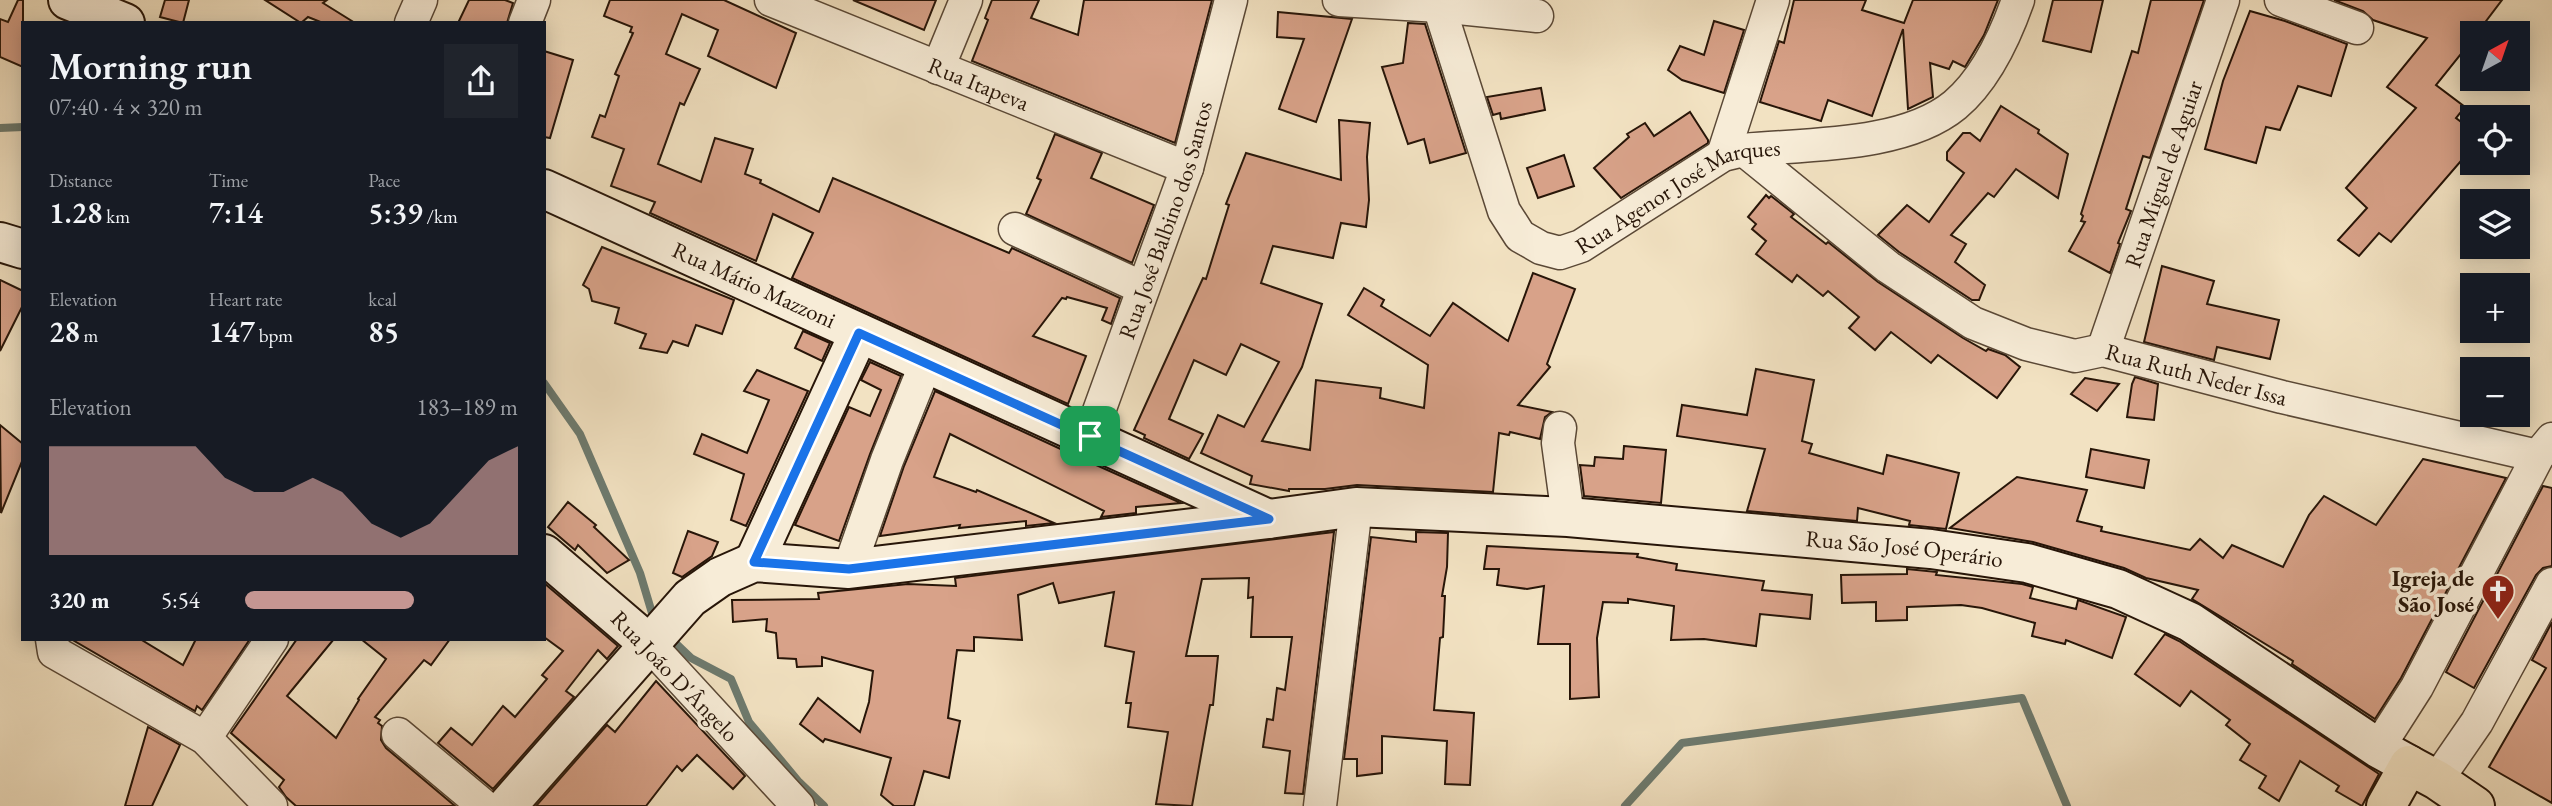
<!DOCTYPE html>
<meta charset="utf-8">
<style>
:root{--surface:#171b24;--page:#20242c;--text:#f1f3f6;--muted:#9ea1a6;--accent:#c59692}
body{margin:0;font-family:"EB Garamond",serif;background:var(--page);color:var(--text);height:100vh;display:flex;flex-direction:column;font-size:26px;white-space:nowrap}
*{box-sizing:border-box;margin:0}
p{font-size:23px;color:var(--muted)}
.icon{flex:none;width:38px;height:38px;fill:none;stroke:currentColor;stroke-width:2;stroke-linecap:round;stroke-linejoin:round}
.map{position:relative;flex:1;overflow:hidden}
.details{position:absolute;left:21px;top:21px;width:525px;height:620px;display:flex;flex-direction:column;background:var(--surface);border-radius:0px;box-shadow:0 4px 18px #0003}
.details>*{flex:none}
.needle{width:46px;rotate:40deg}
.buttons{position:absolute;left:2460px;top:21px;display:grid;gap:14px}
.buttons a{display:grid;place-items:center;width:70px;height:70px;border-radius:0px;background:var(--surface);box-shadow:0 4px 18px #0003;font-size:35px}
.pin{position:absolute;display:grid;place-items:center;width:60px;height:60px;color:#fff;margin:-30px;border-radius:14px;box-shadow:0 4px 10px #0006}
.round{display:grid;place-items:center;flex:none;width:74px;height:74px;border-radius:0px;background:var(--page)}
.overview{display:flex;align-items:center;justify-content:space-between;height:119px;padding:0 28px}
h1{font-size:38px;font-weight:600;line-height:52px}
.figures{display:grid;grid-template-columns:repeat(3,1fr);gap:10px;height:119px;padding:7px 28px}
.figures div{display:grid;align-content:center}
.figures b{font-size:30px;font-weight:600}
.figures small{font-size:19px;font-weight:400}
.figures p{font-size:19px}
.chart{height:196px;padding:14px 28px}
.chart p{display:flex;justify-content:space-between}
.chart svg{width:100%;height:126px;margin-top:7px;fill:var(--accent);opacity:.7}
ul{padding:0 28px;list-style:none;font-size:23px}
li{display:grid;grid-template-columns:112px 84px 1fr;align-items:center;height:52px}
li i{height:18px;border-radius:9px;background:var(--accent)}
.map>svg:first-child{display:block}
</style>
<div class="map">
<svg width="2552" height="806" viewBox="0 0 2552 806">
<rect width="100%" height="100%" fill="#f2e2c2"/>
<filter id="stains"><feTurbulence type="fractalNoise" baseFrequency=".00286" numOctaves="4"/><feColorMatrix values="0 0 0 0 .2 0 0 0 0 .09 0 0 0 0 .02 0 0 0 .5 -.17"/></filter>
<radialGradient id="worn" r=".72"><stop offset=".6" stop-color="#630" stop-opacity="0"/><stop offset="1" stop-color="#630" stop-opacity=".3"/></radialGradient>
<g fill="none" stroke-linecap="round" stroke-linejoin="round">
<g stroke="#6d7a6e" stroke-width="8">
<path d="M0,128L23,127"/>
<path d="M544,383L580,434L640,573L655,623"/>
<path d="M669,637L691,658L731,679L749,722L799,782L824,806"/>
<path d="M1625,806L1682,743L2022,698L2067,806"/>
</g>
</g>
<g fill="#d8a289" stroke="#271508" stroke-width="2">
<path d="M18,0H23V67L0,57V19L8,22Z"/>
<path d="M165,0H189L183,23L160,17Z"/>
<path d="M265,0H327L323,3L355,23H323L308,17L301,23Z"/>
<path d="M469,0H505L513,3L507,23H458Z"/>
<path d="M610,0H724L796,33L776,88L708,56L718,30L682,14L666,54L700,69L684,105L680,103L658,164L701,182L715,138L753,149L745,174L761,180L760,183L819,212L833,178L1009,253L1012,248L1120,298L1111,324L1102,320L1107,308L1067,297L1066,299L1062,298L1033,336L1086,356L1068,404L792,278L813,233L773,214L756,261L650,213L655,202L611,186L624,149L592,137L600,115L605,117L619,76L615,74L633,33L630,32L632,27L604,16Z"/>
<path d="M853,0H936L924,30Z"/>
<path d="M992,0H1039L1031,18L1078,35L1084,0H1212L1175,143L972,61L988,20L985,18Z"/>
<path d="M1794,0H1866L1862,10L1904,23L1913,0H1998L1984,35L1965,67L1953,61L1949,69L1930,63L1933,97L1908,109L1903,29L1872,116L1828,100L1821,121L1760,102L1779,41L1784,43Z"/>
<path d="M2053,0H2103L2091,52L2043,41Z"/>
<path d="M2151,0H2204L2150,158L2143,156L2126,209L2131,211L2118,243L2120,244L2110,273L2069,251L2085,222L2081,221L2083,216L2081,214L2132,51L2138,53Z"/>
<path d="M2334,0H2502L2477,33H2473V39L2436,85L2465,107L2456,118L2473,131V152L2463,165L2460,162L2391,242L2379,233L2359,256L2338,240L2367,208L2346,188L2416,108L2387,87L2427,38L2373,20L2363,11Z"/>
<path d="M2250,11L2285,21L2347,44L2331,96L2298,86L2280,130L2266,127L2256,163L2205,149L2223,81Z"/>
<path d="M1278,12L1352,19L1316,122L1279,109L1304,39L1277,37Z"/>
<path d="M1714,21L1744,30L1724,93L1682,80L1668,70L1680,46L1704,55Z"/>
<path d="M1408,23L1425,24L1466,153L1430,163L1424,139L1408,144L1382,67L1403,63Z"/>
<path d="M544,51L573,60L550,138L544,137Z"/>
<path d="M1541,88L1545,110L1501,119L1500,113L1493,115L1487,97Z"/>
<path d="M2001,106L2039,130L2038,133L2068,154L2058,198L2016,169L1994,197L1988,193L1951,235L1966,244L1955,262L1985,285L1979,300H1972L1899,252L1878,235L1907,205L1929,222L1964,173L1947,160V152L1963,133H1970L1980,141Z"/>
<path d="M1690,112L1708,140V143L1621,198L1594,168L1629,137L1627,134L1645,123L1654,136Z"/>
<path d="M1339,120L1370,123L1367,157L1369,200L1366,227L1341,223L1333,258L1273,246L1261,283L1322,304L1302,367L1262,441L1310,450L1316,380L1381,388L1380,398L1424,408L1428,365L1348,315L1364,288L1384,300L1381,306L1430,336L1453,303L1508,341L1533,273L1575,289L1547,364L1550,367L1518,405L1552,412L1545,417L1540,439L1510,432L1509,435L1499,433L1493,492L1357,485L1325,489H1289V491L1250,484L1252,476L1201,453L1218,415L1244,427L1279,362L1241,344L1226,375L1194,360L1169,419L1203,434L1189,459L1144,438L1145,435L1134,430L1203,278L1206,279L1229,205L1226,204L1246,153L1341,180Z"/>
<path d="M1055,134L1102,153L1091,178L1154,205L1132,263L1026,214L1041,180L1037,178Z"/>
<path d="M1564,155L1574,186L1538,198L1527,168Z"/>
<path d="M1766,195L1769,198L1771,196L1794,214L1791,217L1826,244L1828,242L1878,282L1963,338L1986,351L1988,349L2005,355L2020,367L1997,398L1938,355L1931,363L1891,332L1875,350L1849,328L1859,317L1828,291L1823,296L1797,275L1792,282L1756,254L1766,241L1752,229L1756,224L1748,217Z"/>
<path d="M602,247L734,300L722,334L696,325L688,346L673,341L667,353L640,348L646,334L615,323L619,308L592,301L589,289L583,285Z"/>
<path d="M2162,266L2214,281L2207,304L2279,320L2270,359L2217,347L2214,360L2144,342Z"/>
<path d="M0,280L23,291V305L0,351Z"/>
<path d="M803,331L830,343L822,361L795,348Z"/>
<path d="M870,362L901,376L870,454L839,541L795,525L849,407L870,416L881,390L861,380Z"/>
<path d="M1756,369L1814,380L1802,441L1812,444L1809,453L1883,474L1887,455L1959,473L1946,529L1909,525L1910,521L1858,508L1857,521L1747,511L1765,449L1677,436L1682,405L1747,415Z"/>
<path d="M757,370L808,391L746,526L731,520L744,474L694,454L702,434L747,453L769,400L744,391Z"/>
<path d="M2135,377L2158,384L2154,420L2127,417L2132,384Z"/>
<path d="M2085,378L2119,384L2097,411L2071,394Z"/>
<path d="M935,391L1065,451L1181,503L1136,507V513L1101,517L1104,511L950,434L934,477L976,492L977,490L1054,523L1026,526V521L959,528L960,525L880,536L904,466Z"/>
<path d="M0,425L23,444V459L1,513Z"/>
<path d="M1624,446L1666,450L1661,503L1584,496L1580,465L1594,466L1595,457L1623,459Z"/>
<path d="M2091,449L2149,460L2144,488L2086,477Z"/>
<path d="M2423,459L2506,478L2401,678L2375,719L2292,664L2293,661L2192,599L2198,590L2146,578L2124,568L2033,542L1950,528L2017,477L2087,490L2077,521L2102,527L2101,531L2190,550L2200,539L2223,558L2232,545L2283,567L2309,515L2324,496L2376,525Z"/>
<path d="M2543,486L2552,488V566L2543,568L2536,575L2474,688L2446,672Z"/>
<path d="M568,502L596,525L594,527L629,560L607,573L578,545L575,550L548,527Z"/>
<path d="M688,531L718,542L712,556L682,577L673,573Z"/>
<path d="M1334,532L1303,794L1285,793L1290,751L1263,747L1267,719L1273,720L1277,688L1285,690L1292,637H1251L1253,597L1248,598L1249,578L1202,579L1186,656H1218L1213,705H1210L1192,806L1156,804L1168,732L1128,727L1131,703H1126L1134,652L1105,646L1114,592L1059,603L1053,583L1018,595L1022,640L974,637V651L957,650L948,718L960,721L949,778L924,771L914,806H894L881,795L891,758L825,739L823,742L800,724L818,698L860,732L869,702L873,671L822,657V666L797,667L796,659L778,658L776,633L766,631L767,619L733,622L732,600L819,599L818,593L908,584L956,586L955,578Z"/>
<path d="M1416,532L1448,533L1447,567L1442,596H1445L1443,637L1440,638L1434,710L1474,713L1470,785L1445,784L1447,741L1382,736V773L1357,776V759H1344L1371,537L1416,542Z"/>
<path d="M1487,546L1638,554L1637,557L1677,564L1676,570L1764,581L1762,590L1812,595L1810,619L1760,614L1756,646L1704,639L1671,640L1674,606L1628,599V603L1603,602L1597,638L1599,697L1570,699V644H1538L1544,586L1527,589L1497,585L1499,569H1484Z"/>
<path d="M1907,569L1937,572L1936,575L2022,584L2033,587L2030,598L2076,609L2078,600L2126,617L2112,658L2066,640L2065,644L2032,636L2035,623L1982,608L1961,605L1907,607V620L1876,621V602L1842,603L1841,575L1907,574Z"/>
<path d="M544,583L618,646L607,659L598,650L566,691L574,697L493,789L438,743L451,728L472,745L503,706L515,717L547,679L542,675L563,651L544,637Z"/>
<path d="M2552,622V803L2489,767L2546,668L2532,660Z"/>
<path d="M2165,634L2179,641L2379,774L2362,806L2336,791L2339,786L2300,761L2279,801L2259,788L2266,776L2240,760L2250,744L2226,725L2230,720L2191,691L2180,706L2135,674Z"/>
<path d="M71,639H140L183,665L196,639H250L202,710L197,706L195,711Z"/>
<path d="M297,639H334L287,696L336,738L359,700L358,699L386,659L361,639H450L431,665L424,660L375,717L380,720L378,723L382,726L381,740L386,748L455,806H296L286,797L279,787L284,780L231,733Z"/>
<path d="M656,681L745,776L733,789L697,755L682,771L677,766L646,806H536L607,725L615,732Z"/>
<path d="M148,727L180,745L152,806H125Z"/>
</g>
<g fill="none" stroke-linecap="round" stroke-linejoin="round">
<defs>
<g id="street">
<path id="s1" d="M771,0L1187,168"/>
<path d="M1339,0L1439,6L1537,16"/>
<path d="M2281,0L2357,28"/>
<path id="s2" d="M1439,6L1504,211L1520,236L1541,248L1560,253L1581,246L1723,155L1744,150C1808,144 1904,147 1955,105C1986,79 2005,37 2018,0"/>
<path d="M411,23L421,0"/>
<path d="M525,23L534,0"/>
<path d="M938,68L966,0"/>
<path id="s3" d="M1744,150L1888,267L1973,323L2026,344L2075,356L2103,350L2282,397L2538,456"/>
<path d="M1723,155L1773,0"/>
<path d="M1015,229L1143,288"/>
<path id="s4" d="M2103,350L2223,0"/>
<path d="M1560,428L1558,443L1568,517"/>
<path id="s5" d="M1090,436L1187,168L1231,0"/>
<path d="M849,569L887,460L926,363"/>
<path d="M52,639L54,652L205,738L271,806"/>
<path d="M649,644L798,806"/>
<path d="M398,734L484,806"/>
<path d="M205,738L272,639"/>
<path d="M2378,748L2417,687L2538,456L2552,439"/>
<path d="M2437,780L2477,722L2552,584"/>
<path d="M1320,806L1356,507"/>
</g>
<g id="secondary">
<path d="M68,0L125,23"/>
<path id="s6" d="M544,189L1268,519"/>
<path d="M0,242L23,249"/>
<path d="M544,554L649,644"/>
<path d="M754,562L859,333"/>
<path id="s7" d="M507,806L690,598L720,577L754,562L849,569L1269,519L1356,507L1568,517L1931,549L2027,563L2118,589L2190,622L2378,748L2409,765"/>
</g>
<path id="highway" d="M2386,806L2409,765L2437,780L2475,806"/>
</defs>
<use href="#street" stroke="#5a4836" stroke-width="35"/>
<use href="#secondary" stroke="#271508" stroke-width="42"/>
<use href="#highway" stroke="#271508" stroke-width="42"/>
<use href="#street" stroke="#f7ecd7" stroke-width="32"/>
<use href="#secondary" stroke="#f7ecd7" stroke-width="38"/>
<use href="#highway" stroke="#f2e2c2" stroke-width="38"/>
</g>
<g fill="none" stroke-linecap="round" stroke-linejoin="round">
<defs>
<path id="route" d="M859,333L1269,519L849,569L754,562Z"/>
</defs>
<use href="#route" stroke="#fff" stroke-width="14"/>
<use href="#route" stroke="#1a73e8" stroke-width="9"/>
</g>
<defs>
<symbol id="church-pin" viewBox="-11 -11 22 30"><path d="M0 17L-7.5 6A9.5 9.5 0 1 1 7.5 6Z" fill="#8f2418" stroke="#f7ecd7"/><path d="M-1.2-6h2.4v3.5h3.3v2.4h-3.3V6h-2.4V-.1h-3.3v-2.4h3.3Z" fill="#fff"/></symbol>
</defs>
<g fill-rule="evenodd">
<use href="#church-pin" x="2479" y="572" width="38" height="52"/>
</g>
<g text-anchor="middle" stroke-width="7" stroke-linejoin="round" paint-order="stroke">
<g font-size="23" fill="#271508" stroke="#f7ecd7">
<text dy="8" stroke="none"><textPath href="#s1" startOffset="224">Rua Itapeva</textPath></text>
<text dy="8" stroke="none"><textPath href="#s4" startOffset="186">Rua Miguel de Aguiar</textPath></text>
<text dy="8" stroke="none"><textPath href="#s2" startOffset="422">Rua Agenor José Marques</textPath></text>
<text dy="8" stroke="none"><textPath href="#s5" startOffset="229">Rua José Balbino dos Santos</textPath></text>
<text dy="8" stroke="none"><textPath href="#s6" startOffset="231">Rua Mário Mazzoni</textPath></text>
<text dy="8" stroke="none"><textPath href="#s3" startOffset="520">Rua Ruth Neder Issa</textPath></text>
<text dy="8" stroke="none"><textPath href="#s7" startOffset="1507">Rua São José Operário</textPath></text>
<text transform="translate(675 676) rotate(46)" y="8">Rua João D'Ângelo</text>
</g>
<g font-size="23" font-weight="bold" fill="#271508" stroke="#f7ecd7" text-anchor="end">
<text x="2474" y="586">Igreja de<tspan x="2474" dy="26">São José</tspan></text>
</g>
</g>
<rect width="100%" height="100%" filter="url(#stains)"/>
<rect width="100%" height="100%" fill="url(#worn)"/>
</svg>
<div class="buttons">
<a><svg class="needle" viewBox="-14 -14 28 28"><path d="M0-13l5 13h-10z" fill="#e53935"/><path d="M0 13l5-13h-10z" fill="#9ea1a6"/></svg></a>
<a><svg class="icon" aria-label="locate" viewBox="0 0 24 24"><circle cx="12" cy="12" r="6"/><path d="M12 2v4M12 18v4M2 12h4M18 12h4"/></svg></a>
<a><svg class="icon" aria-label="layers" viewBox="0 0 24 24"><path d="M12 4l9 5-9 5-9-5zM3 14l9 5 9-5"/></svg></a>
<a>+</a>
<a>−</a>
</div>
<div class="pin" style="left:1090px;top:436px;background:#1e9e55"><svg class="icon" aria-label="arrive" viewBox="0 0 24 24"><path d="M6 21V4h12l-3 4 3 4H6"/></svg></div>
<section class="details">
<div class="overview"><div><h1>Morning run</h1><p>07:40 · 4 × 320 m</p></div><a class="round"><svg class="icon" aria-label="share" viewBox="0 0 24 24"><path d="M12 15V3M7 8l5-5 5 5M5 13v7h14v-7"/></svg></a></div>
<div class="figures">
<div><p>Distance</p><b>1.28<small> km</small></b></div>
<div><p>Time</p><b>7:14</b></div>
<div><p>Pace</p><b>5:39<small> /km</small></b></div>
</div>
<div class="figures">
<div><p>Elevation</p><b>28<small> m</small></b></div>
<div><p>Heart rate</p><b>147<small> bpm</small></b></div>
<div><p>kcal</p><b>85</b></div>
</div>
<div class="chart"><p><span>Elevation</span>183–189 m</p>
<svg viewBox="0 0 160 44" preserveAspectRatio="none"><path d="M0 44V6L10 6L20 6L30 6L40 6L50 6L60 17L70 22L80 22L90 17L100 22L110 33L120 38L130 33L140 22L150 11L160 6V44z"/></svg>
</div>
<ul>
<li><b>320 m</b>5:54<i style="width:62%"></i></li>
</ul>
</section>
</div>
